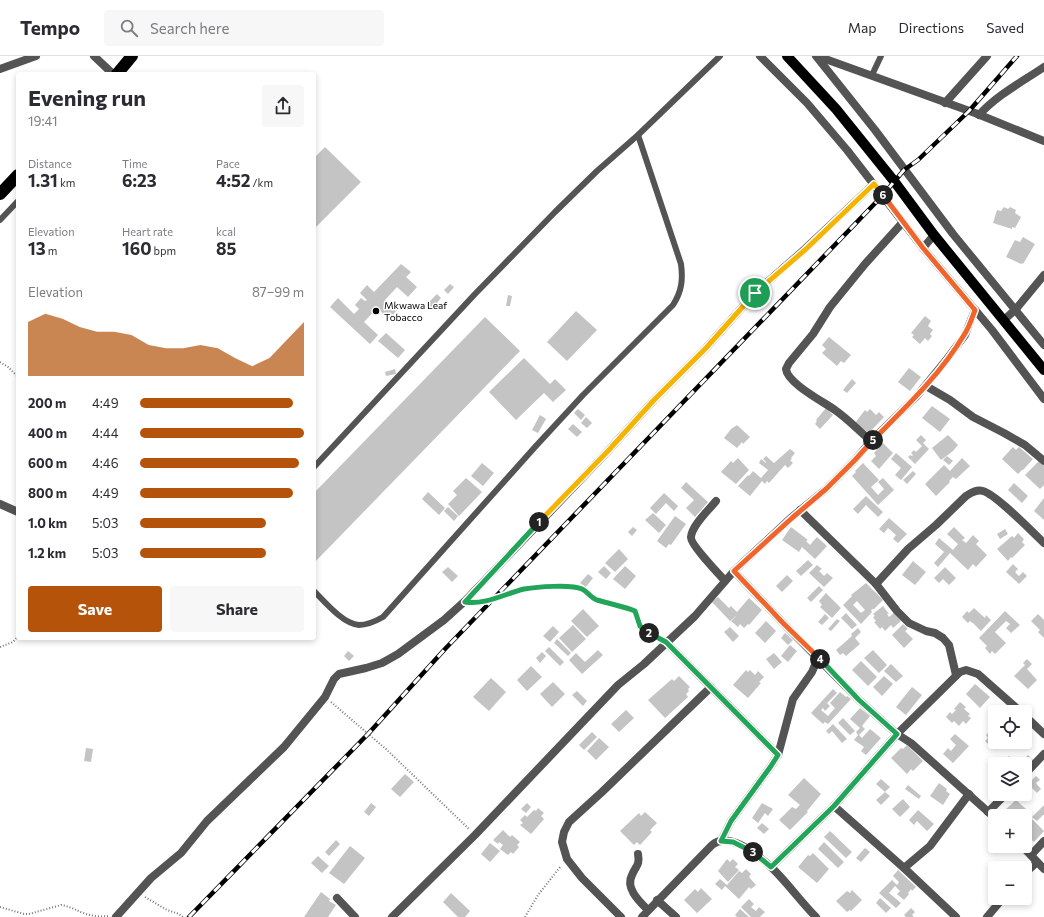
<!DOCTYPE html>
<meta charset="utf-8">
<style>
:root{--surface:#fff;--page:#f7f7f7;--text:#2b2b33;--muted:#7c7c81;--line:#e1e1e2;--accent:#b45309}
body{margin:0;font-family:Commissioner,sans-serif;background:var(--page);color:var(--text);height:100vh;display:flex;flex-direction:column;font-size:15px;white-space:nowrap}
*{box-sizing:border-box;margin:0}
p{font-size:13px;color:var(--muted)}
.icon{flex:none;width:22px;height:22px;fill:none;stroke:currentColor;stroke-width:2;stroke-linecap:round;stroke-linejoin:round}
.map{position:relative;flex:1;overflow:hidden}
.drawer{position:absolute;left:16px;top:16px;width:300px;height:568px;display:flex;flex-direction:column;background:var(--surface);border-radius:4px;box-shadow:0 2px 6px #0003}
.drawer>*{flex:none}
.controls{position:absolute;left:988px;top:649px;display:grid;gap:8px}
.controls a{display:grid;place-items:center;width:44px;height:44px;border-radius:4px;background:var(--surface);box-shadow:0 2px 6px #0003;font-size:20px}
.pin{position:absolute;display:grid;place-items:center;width:34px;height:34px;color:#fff;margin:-17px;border:2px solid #fff;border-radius:50%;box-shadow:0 1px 4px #0007}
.km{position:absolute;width:20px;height:20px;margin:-10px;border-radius:50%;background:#222;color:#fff;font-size:11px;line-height:20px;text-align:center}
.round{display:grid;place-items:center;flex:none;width:42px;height:42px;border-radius:4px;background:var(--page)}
.summary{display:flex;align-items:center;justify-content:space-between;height:68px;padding:0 12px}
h1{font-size:22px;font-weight:700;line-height:30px}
.figures{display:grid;grid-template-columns:repeat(3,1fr);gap:6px;height:68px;padding:4px 12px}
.figures div{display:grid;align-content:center}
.figures b{font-size:17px;font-weight:700}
.figures small{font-size:11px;font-weight:400}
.figures p{font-size:11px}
.chart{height:112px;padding:8px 12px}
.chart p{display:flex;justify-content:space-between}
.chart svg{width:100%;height:72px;margin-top:4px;fill:var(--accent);opacity:.7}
.button{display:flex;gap:8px;margin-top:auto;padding:8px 12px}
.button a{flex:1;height:46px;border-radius:4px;background:var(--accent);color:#fff;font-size:16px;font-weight:700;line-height:46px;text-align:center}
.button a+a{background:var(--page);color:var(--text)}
ul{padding:0 12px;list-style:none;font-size:13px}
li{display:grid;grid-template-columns:64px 48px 1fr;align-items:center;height:30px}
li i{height:10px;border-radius:5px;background:var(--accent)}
header{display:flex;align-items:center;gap:24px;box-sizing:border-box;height:56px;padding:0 20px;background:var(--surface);border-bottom:1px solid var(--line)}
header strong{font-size:19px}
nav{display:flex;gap:22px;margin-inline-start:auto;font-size:14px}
.search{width:280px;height:36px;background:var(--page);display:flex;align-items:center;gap:10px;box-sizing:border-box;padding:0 14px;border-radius:4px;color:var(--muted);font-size:15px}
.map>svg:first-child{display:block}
</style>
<header>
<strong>Tempo</strong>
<div class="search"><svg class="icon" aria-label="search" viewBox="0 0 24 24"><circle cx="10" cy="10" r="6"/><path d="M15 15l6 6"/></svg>Search here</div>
<nav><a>Map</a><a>Directions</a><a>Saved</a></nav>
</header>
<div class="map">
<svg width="1044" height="861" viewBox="0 0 1044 861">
<rect width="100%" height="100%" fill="#fff"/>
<g fill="#c4c4c4" fill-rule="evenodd">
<path d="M325,91L361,126L314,173V102Z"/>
<path d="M1004,151L1008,153L1010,151L1016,154L1015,157L1021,161L1015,172L1012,171V173L993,167L997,154L1001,155Z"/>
<path d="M1023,181L1035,188L1023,208L1022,207L1021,208L1006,201L1015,184L1020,186Z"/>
<path d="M401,208L411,216L406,221L417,231L408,241L397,231L385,244L397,254L389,263L377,252L364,266L378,279L370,288L330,251L338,242L354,258L359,253L355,249L361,242L365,245L367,244L360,237L367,229L374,236Z"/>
<path d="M450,228L454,231L448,238L444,234Z"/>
<path d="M437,238L441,242L432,253L427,248Z"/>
<path d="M508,239L512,240L510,250H506Z"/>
<path d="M576,255L597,274L567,305L547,286Z"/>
<path d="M925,260L931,265L928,270L933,274L930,278L932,280L928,285L925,282L920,288L912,281L914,279L911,277Z"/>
<path d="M485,261L520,295L314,507V437Z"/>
<path d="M386,277L405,294L398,302L378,285Z"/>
<path d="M829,281L851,299L844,307L841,305L837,310L822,297L826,293L822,289Z"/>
<path d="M524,302L550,328L555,323L566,334L553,346L544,337L516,364L489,336Z"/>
<path d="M909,312L921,321L910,335L898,326Z"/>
<path d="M395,313L396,318L386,320L385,316Z"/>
<path d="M852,323L856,327L847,337L843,334Z"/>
<path d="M932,350L950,363L940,376L922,362Z"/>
<path d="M826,352L833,359L820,373L815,368L817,365L816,364Z"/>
<path d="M578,353L585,359L581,364L574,357Z"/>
<path d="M870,353L876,359L879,356L884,361L869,377L855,367L865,354L867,356Z"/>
<path d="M540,359L546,363L538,377L532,374Z"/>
<path d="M586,361L592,367L587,372L581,367Z"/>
<path d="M573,368L582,376L577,381L568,373Z"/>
<path d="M737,369L750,381L743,388L742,386L737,392L724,382L731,373Z"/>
<path d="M921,379L926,384L923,387L929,393L915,408L908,401L910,399L912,400L913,399L911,397L914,394L916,396L922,390L916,384Z"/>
<path d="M948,379L958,389L953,395L941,404L932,392Z"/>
<path d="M883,387L893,397L879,413L871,405L876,400L874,397Z"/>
<path d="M1013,391L1016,394L1019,391L1033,403L1023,414H1022L1018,418L1002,403Z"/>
<path d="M790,393L795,397L791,402L792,403L790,404L793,407L788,412L785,409L769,427L767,425L765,428L762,425L750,440L738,430L748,419L749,420L753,415L761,422L768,414L759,407L761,403L766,407V406L763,403L766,400L774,407Z"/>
<path d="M896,397L912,411L901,424L895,419L901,412L891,403Z"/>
<path d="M947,400L953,405L949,409L943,404Z"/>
<path d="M738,402L749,414L736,428L721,416L731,405L733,407Z"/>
<path d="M962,402L970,410L956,423L953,421L949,425L950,426L936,440L925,428L944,409L950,415Z"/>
<path d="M1039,405L1044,410V429L1040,433L1025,419Z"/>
<path d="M482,407L494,417L483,430L471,420Z"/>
<path d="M863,407L879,424L871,431L878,439L884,433L878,426L883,422L894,434L878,449L852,420L856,416L855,415Z"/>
<path d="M913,415L916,418L907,428L903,424Z"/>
<path d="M466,422L482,436L459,460L448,448L457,439L453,435Z"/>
<path d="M686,426L708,446L695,461L686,452L694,444L681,432Z"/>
<path d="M1014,427L1028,440L1022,447L1008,434Z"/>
<path d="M428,436L445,452L439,459L422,443Z"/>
<path d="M664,437L678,450L674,455L666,447L656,458L650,452Z"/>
<path d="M866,440L883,456L878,461L866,449L858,458L853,453Z"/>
<path d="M1044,442V464L1034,455Z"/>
<path d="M448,451L458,460L454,465L444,455Z"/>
<path d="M653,457L666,469L659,477L645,464Z"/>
<path d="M675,460L686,468L671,489L669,488L666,492L657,485Z"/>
<path d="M889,462L907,478L898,487L893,483L896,479L888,472L884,477L879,473Z"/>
<path d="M633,471L637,474L632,480L628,476Z"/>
<path d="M791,471L808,484L806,485L810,489L817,481L827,490L815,503L802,491L799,496L782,484Z"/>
<path d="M954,471L965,482L962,484L966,487L973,479L979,485L976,488L987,499L976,511L973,508L968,514L950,497L938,511L934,507L944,496L935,488L939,482L953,494L958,488L947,478Z"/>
<path d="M1005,473L1008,478L1000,483L997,478Z"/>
<path d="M1018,477L1024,483L1022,486L1025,489L1012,502L1011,501L1008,505L997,493L1012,480L1014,482Z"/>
<path d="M619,493L628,503L615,516L605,507Z"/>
<path d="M808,504L813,509L801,520L796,515Z"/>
<path d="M913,505L926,516L915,529L902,519Z"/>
<path d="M1013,508L1018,513L1015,516L1019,520L1023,516L1027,520L1019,528L1006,516Z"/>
<path d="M817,509L822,513L819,515L824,520L827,517L833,522L824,531L809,517Z"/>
<path d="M604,510L611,517L606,523L598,516Z"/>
<path d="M625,510L636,520L625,533L613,523Z"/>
<path d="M448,511L458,520L452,526L442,516Z"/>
<path d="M945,511L956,522L949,529L943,523L939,527L934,522Z"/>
<path d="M588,518L593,522L586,531L580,527Z"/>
<path d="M787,519L793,525L782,536L776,530Z"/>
<path d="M866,527L883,544L874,553H873L871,554L872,556L861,568L843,549L852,540L851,539ZM857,545L865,554L861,557L853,549Z"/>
<path d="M819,530L823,534L811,546L807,542Z"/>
<path d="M826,537L841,552L832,562L820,551L822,549L819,545Z"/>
<path d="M718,541L729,552L731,550L737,556L749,542L762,554L749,569L748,568L744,572L740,568L738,571L731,565L737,559L730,565L712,546Z"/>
<path d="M883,550L889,558H887L889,561L894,557L901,565L893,572L891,569L885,575L882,571L880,573L874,566L876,565L873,561L875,560L873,558Z"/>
<path d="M974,552L985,562L986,559L991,564L981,575L974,568L970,565L968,567L962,561L967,555L969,557Z"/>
<path d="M583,553L599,570L587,581L571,565Z"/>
<path d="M1005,555L1020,569L1011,577L1006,572L1010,568L1006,565L995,576L1006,587L995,598L992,595L990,598L985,592L987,590L979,582Z"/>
<path d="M846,557L857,569L852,573L841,562Z"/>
<path d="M825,558L829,562L822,569L818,566Z"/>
<path d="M1038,558L1044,564V582L1038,576L1040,574L1031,565Z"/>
<path d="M837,563L840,565L831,575L828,573Z"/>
<path d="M766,565L776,575L765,587L755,577Z"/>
<path d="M903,568L908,573L905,575L913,583L904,592L892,579Z"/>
<path d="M573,569L586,583L572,596L559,582Z"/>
<path d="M553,570L559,576L550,586L543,580Z"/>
<path d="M730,571L739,580L733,586L724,576Z"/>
<path d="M858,572L861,576L855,582L860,588L846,600L843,597L840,599L836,594L852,580L851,578Z"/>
<path d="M785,577L793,584L788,589L781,582Z"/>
<path d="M557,583L571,597L568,600L554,587Z"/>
<path d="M790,589L797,595L788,606L781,600Z"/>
<path d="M549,591L564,606L560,610L545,595Z"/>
<path d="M598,594L603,599L582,618L569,604L576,597L585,606Z"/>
<path d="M873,594L887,609L879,617L864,602Z"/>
<path d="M348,595L354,600L349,605L344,600Z"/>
<path d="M542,596L546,600L540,607L536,602Z"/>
<path d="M774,597L782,606L774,613L766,603Z"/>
<path d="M1027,603L1032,608L1027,613L1037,624L1028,633L1014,620L1025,609L1023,607Z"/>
<path d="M861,605L877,621L868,630L852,614Z"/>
<path d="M891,608L903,620L896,626L884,615Z"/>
<path d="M531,610L542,621L527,635L517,624Z"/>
<path d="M746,614L748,616L750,614L755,619L758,615L764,621L759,626L761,627L748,642L733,629Z"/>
<path d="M679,620L690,631L688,633L689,635L686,638L688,641L665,662L648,644L672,623L674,625Z"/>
<path d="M884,620L893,628L882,640L873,631Z"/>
<path d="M491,622L506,636L489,655L473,641Z"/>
<path d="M553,626L565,638L552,651L540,638Z"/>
<path d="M975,628L990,641L980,652L966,638Z"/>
<path d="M912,631L922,639L906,659L896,651Z"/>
<path d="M833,633L837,637L827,647L830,650L825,655L823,652L821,654L828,660L835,652L830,647L840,636L846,641L847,640L851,643L828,668L825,666L823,668L811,657Z"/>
<path d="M577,635L587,645L583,650L572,639Z"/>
<path d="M960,646L966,651L964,653L970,658L968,660L971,662L966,668L963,665L959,670L954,665L952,667L946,661L950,656L952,658L956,654L954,653Z"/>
<path d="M860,652L870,660L862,670L865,673L859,679L862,682L870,673L881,682L866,699L861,695L864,691L854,684L858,679L856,676L860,672L850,663Z"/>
<path d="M626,654L634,662L619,676L611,668Z"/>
<path d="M843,662L855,675L850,679L838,667Z"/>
<path d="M833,668L847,683L842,687L832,675L829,678L826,675Z"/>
<path d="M993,672L995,674V680L991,684L994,686L990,690L985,685L988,682L986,679Z"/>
<path d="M592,676L597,681L584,694L579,689Z"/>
<path d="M955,678L969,690L953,707L943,698L948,692L951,695L956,689L950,683Z"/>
<path d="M599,682L609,691L596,704L587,695Z"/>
<path d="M907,689L923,705L913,715L911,713L907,718L891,702L901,692L903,693Z"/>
<path d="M86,692L93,693L91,706L84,705Z"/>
<path d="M1028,699L1033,704L1025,712V708H1019Z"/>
<path d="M1009,700L1018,708H1007L1004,706Z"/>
<path d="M405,718L414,726L400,741L391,733Z"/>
<path d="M1036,720L1040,724L1036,727L1041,733L1037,737L1028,728Z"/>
<path d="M804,722L821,738L807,755L802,751L808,756L790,774L779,764L792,751L796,753L800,749L788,739Z"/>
<path d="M881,723L890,731L885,736L876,728Z"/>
<path d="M939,727L947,733L946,735L950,738L943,749L930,740Z"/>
<path d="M908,729L921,740L919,743L905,733Z"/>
<path d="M885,736L890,740L881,749L876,744Z"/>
<path d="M903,743L910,751L900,761L892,753Z"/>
<path d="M1016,744L1027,754L1021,760H1008L1004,755Z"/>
<path d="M371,747L376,751L369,760L364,756Z"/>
<path d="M527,747L531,751L526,757L521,753Z"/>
<path d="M762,747L773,753L768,760L765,757L758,767L752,762Z"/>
<path d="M1044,749V759H1043L1037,765L1032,761Z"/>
<path d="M538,752L544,757L541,760L544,763L531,778L520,769L523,767L520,764L525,759L527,761L534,754L536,755Z"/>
<path d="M918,754L934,768L927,775L917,765L914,769L909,764Z"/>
<path d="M645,756L657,767L650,774L652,776L640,789L637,786L634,789L620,775L639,757L641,760Z"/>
<path d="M1032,763L1044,775L1034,786L1025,778V771Z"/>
<path d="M762,767L769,773L764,778L757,772Z"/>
<path d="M503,774L510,781L512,779L520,786L517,789L519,791L513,798L511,796L508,799L500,793L503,789L499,786L498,788L493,784Z"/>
<path d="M830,775L852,796L846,802L824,781Z"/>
<path d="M336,784L340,788L329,800L325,796Z"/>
<path d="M824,786L844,806L838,812L818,793Z"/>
<path d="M490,787L500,795L490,806L481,798Z"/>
<path d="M350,790L365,802L344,828L329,817Z"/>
<path d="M865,792L870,796L861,806L856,802Z"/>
<path d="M813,797L829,813L817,827L798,811L808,799L810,800Z"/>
<path d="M318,800L329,810L322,817L311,807Z"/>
<path d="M727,803L730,806L733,803L738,808L735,811L739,814L728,826L718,815Z"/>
<path d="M746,813L751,818L749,821L756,829L751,833L749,831L739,843L725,830L722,834L715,828L720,823L727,829L739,815L742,817Z"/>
<path d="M898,814L916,831L912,835L911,833L908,837L909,838L904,844L897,838L900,835L895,830L889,837L901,847L896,852L879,837L892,824L897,829L899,826L893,820Z"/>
<path d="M701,832L712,843L697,857L684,844L695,833L698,836Z"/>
<path d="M852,834L862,844L851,855L850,854L847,856L836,845L847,835L850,837Z"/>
<path d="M321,836L330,843L329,845L336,849L328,861H304Z"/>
<path d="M451,837L470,855L465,861H458L443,846Z"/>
<path d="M880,842L891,852L886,857L876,847Z"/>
<path d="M749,843L754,848L751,851L756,855L759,851L765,856L760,861H751L741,851Z"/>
<path d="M911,852L915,856L912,859L914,861H906L904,859Z"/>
<path d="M740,853L749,861H737L735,859Z"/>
</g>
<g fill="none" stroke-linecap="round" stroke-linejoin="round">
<g stroke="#767676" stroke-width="2" stroke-dasharray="1 2" stroke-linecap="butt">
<path d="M0,306L8,311L18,321"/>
<path d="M476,547C492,545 507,537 523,534C536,531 570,528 582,533C587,536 591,542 597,544C609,548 622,550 635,555C641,571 644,575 659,583"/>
<path d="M0,591L13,586L18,580"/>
<path d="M331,646L387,694L469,773"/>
<path d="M145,841L167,854L179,858L183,861"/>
<path d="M0,851L24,858H29L61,849C70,850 77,855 86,858C93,860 101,861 108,860"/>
<path d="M525,861L538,839L561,810"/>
</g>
<g stroke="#545454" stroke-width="6">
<path d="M872,19L881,0"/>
<path d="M0,164L18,145"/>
<path d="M314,411L475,238L555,156L597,115L638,79L720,0"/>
<path d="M314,535C325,546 343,568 359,569C368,569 376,565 383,561L535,391L583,339L673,249C682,235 683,223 681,208L638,79"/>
</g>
<g stroke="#545454" stroke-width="8">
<path d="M94,0L113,18"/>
<path d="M760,0L807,47L847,94L923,192L992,274L1044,343"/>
<path d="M816,0L875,74L953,178L1044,289"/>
<path d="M817,0L975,57L1044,85"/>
<path d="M0,13L36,0"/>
<path d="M945,47L987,0"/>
<path d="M979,59C997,39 1022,26 1044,11"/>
<path d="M923,192L934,179"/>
<path d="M1004,264L1016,253L1044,219"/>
<path d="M926,330L950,344L973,361L1004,377L1025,389L1044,405"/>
<path d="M871,385C859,375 848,363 835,354C824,346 787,327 786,313L789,307L813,278L830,251L865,208L903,166"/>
<path d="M716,445C709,454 692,469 691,481C690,488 719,518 725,525"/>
<path d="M0,448L18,456"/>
<path d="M800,454L876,528L897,555L909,567L926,575L935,577L943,582L949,589L956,619"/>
<path d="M734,515L783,567L859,644L897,678L911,687L995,762"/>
<path d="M876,528L908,493L936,469L966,440C971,437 976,433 983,435C997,439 1032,476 1044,487"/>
<path d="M666,586L778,699"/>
<path d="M1025,660L1044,678"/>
<path d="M1025,718L1044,698"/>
<path d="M834,750L904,812L956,861"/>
<path d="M988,756L1006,738"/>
<path d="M721,785L731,765L771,710L778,699L793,643L812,616L818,602"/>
<path d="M1022,790L1044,813"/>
<path d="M638,798C640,810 636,809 632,819C625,832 639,845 648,854"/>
<path d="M1031,799L1044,785"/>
<path d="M771,811L834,750L897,678L960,616L966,614L978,618L1021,656"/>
<path d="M904,812L930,790L969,738"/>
<path d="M1025,817L1037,806"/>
<path d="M337,842L355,861"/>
<path d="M657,844L676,861"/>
<path d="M116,861L151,822L181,797L207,765L284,691L325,641L334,623L339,618L366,612L382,607L398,598L444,564L465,545L608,395L654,344L706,292L755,237L805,193L874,128"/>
<path d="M392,861L475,779L618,629L644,608L695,560L734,515L792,461L826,433L855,404L871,385L916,341L947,303L965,279L975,254"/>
<path d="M621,861L582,822L567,803L562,786L564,776L569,766L602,736L711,631"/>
<path d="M642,861L712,789C729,775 758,799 771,811C787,826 800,845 816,861"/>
<path d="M987,861L1003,842"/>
</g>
<path stroke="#000" stroke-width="10" d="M787,0L836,53L894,125L934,179L1044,314"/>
<g stroke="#000" stroke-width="12">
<path d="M117,18L132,0"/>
<path d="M0,138L18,119"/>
</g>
<defs>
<path id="rail" d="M189,861L368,678L445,593L883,139L904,114L918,104L969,55L1017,0"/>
</defs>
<use href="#rail" stroke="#000" stroke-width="4.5"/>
<use href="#rail" stroke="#fff" stroke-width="3" stroke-dasharray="9" stroke-linecap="butt"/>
</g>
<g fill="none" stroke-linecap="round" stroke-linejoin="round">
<defs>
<path id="split-1" d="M539,466L608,395L654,344L706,292L755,237"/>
<path id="split-2" d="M539,466L465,546C486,549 504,538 524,533C536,531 571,528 582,533C588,536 591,542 597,544C610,548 623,550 635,555L640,570L649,577"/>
<path id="split-3" d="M649,577L666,586L778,699L771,710L731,765L721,785L733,786L753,796"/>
<path id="split-4" d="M753,796L771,811L834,750L897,678L859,644L820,603"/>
<path id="split-5" d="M820,603L783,567L734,515L792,462L826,433L855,404L873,384"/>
<path id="split-6" d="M873,384C906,351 940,319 964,279C969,272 972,262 975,254L923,192L883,139"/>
<path id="split-7" d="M755,237L805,194L874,128L883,139"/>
</defs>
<use href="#split-1" stroke="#fff" stroke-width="8"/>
<use href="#split-2" stroke="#fff" stroke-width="8"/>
<use href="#split-3" stroke="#fff" stroke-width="8"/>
<use href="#split-4" stroke="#fff" stroke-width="8"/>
<use href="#split-5" stroke="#fff" stroke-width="8"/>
<use href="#split-6" stroke="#fff" stroke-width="8"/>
<use href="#split-7" stroke="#fff" stroke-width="8"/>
<use href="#split-1" stroke="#f5b400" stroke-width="5"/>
<use href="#split-2" stroke="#22a559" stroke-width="5"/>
<use href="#split-3" stroke="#22a559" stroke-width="5"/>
<use href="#split-4" stroke="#22a559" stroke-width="5"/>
<use href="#split-5" stroke="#f0652b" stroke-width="5"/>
<use href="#split-6" stroke="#f0652b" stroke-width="5"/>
<use href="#split-7" stroke="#f5b400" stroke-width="5"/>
</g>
<circle fill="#000" stroke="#fff" stroke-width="1.5" cx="376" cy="255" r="4"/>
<g text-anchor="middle" stroke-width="3" stroke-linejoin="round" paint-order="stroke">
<g font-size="10" fill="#000" stroke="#fff" text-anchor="start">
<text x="384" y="253">Mkwawa Leaf<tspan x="384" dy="12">Tobacco</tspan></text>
</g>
</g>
</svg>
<div class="controls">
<a><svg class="icon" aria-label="locate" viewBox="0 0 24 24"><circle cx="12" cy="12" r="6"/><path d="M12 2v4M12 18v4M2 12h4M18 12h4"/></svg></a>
<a><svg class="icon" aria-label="layers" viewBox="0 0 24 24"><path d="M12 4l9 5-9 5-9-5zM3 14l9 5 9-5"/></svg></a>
<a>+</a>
<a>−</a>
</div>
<div class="pin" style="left:755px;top:237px;background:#1e9e55"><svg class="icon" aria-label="arrive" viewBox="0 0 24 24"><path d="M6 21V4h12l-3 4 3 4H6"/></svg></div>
<b class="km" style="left:539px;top:466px">1</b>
<b class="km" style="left:649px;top:577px">2</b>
<b class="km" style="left:753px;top:796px">3</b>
<b class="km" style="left:820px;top:603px">4</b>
<b class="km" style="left:873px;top:384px">5</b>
<b class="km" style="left:883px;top:139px">6</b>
<section class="drawer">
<div class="summary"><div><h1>Evening run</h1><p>19:41</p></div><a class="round"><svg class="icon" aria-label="share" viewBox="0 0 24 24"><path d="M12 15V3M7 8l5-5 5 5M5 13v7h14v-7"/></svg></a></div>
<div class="figures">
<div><p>Distance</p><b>1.31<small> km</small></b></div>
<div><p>Time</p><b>6:23</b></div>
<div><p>Pace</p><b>4:52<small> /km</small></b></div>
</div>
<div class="figures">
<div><p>Elevation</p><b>13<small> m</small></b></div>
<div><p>Heart rate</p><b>160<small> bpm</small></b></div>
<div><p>kcal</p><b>85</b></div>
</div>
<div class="chart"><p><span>Elevation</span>87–99 m</p>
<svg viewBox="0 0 160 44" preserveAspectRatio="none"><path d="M0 44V11L10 6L20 9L30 14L40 17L50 17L60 19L70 25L80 27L90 27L100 25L110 27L120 33L130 38L140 33L150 22L160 11V44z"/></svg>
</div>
<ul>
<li><b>200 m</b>4:49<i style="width:93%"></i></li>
<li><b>400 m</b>4:44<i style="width:100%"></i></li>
<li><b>600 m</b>4:46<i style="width:97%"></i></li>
<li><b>800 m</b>4:49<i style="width:93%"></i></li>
<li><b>1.0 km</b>5:03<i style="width:77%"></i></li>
<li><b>1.2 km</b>5:03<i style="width:77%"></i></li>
</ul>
<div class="button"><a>Save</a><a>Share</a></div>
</section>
</div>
